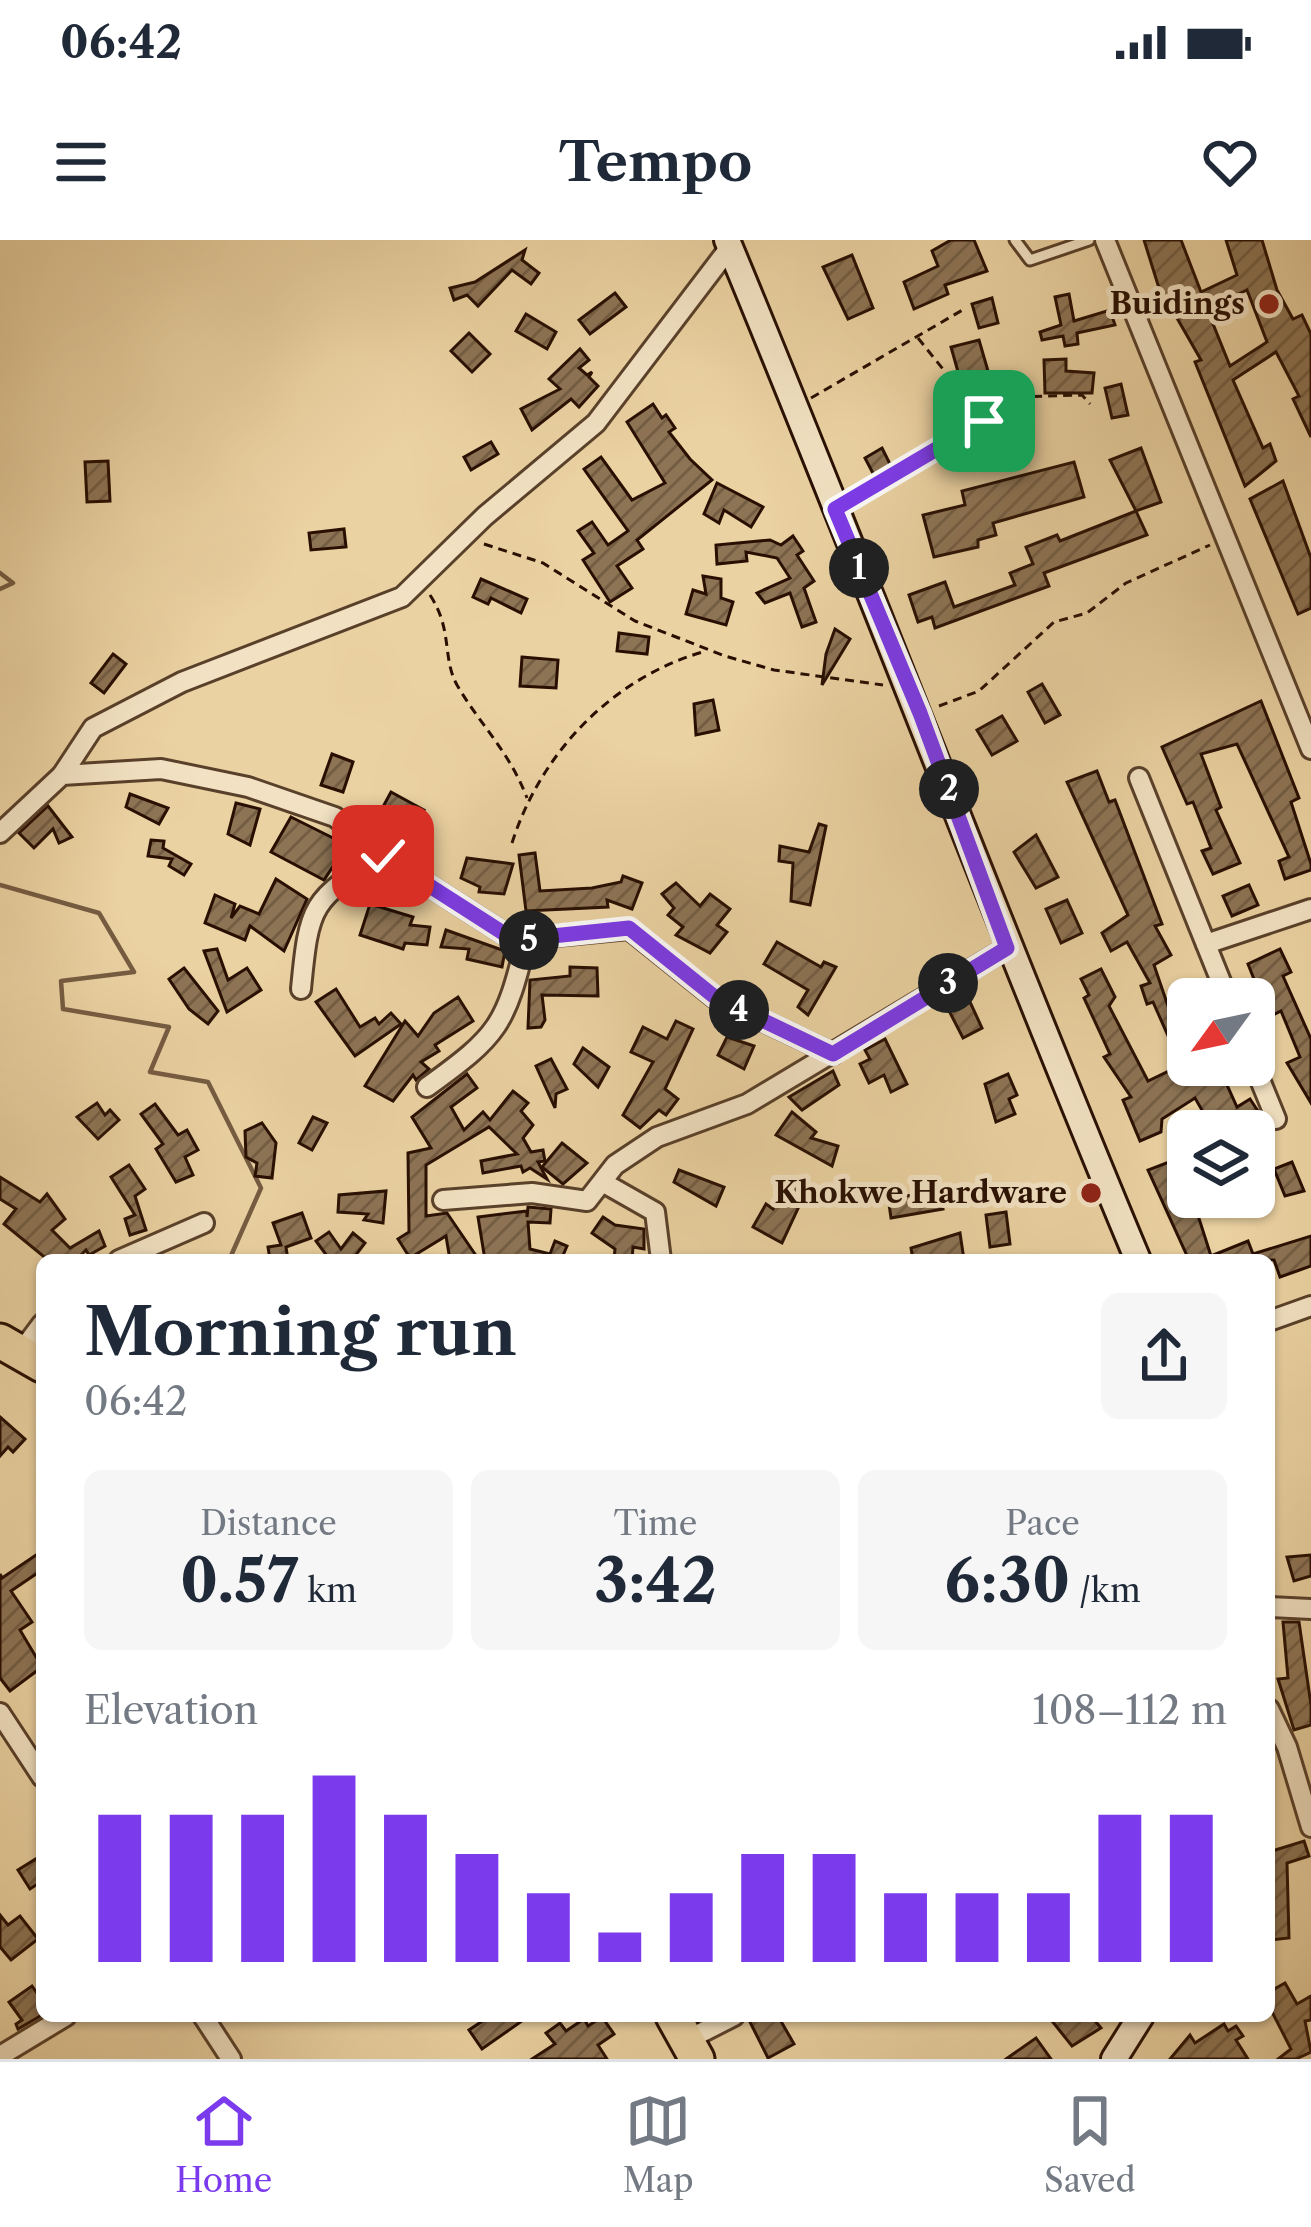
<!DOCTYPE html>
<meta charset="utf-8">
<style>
:root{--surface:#fff;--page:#f6f6f7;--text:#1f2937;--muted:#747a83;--line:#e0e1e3;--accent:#7c3aed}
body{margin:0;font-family:"Libre Caslon Text",serif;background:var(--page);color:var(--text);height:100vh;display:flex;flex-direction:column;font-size:45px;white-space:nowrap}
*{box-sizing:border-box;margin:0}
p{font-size:39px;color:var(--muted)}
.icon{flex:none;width:66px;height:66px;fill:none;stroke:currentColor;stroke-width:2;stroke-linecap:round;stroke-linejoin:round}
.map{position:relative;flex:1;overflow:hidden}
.panel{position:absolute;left:36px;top:1014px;width:1239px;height:768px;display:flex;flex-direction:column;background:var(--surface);border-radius:18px;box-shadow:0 3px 9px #0004}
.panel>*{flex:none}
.needle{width:78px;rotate:237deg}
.buttons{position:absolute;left:1167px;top:738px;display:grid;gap:24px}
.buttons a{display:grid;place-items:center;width:108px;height:108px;border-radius:18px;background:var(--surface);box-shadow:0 3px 9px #0004;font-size:60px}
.pin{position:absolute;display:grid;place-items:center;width:102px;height:102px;color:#fff;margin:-51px;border-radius:24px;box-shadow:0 6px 18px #0006}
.km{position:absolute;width:60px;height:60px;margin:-30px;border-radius:50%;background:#222;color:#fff;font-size:33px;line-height:60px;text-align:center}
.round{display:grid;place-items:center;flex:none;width:126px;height:126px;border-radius:18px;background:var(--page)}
.summary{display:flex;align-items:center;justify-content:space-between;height:204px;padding:0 48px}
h1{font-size:66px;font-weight:700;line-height:90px}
.stats{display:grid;grid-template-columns:repeat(3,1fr);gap:18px;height:204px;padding:12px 48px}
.stats div{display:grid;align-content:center;border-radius:18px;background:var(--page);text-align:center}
.stats b{font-size:60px;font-weight:700}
.stats small{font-size:33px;font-weight:400}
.stats p{font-size:33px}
.chart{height:336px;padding:24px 48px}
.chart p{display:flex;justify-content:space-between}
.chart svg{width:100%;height:216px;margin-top:12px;stroke:var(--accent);stroke-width:6}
.status{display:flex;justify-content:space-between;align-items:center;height:84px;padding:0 60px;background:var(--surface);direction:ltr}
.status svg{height:33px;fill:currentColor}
header{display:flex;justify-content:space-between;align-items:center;height:156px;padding:0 48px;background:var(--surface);font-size:54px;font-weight:700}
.menu{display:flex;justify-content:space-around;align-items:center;height:168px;border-top:3px solid var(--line);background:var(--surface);font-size:33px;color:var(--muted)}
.menu a{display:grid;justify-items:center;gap:6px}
.menu .on{color:var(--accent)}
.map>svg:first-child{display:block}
</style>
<div class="status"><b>06:42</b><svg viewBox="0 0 49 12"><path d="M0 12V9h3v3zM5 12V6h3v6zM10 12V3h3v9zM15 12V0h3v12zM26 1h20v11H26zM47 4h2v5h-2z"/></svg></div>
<header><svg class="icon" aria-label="menu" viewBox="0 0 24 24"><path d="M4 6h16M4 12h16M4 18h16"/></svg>Tempo<svg class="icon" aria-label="heart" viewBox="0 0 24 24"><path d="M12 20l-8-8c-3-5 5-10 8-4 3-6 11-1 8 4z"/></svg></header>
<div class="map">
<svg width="1311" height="1819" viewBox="0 0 1311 1819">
<defs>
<pattern id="building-hatch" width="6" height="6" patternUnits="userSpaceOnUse" patternTransform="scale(3)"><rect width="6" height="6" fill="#8d7455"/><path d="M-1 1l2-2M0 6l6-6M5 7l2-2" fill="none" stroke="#735e44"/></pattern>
</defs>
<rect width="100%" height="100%" fill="#ebd2a2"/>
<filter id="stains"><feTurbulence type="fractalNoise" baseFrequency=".00167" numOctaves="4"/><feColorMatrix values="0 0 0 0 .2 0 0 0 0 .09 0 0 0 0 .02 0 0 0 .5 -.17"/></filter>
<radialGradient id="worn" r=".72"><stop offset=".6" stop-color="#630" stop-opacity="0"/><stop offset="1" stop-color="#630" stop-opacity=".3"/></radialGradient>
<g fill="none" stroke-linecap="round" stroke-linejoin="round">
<g stroke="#755c42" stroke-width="4.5">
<path d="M0,333L13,343L0,349"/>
<path d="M0,645L99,673L134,732L61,741L63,769L169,787L150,832L208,842L261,948L230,1018"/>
</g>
</g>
<g fill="url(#building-hatch)" stroke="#280f02" stroke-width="3" fill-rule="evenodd">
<path d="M951,0H974L987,31L945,45L948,54L914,69L904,42L938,26L932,11Z"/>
<path d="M1144,0H1181L1201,52L1237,35L1226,0H1262L1277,50L1293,79L1302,75L1311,94V197L1293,159L1299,156L1276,112L1233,140L1263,208L1270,204L1276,221L1245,246L1195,122L1201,120L1158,45ZM1247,50L1267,102L1230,126L1207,69Z"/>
<path d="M525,10L522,20L539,33L531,44L512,30L478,66L467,55L454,60L450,48L475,42Z"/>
<path d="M852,15L873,68L848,79L823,27Z"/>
<path d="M615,53L626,67L590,94L579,80Z"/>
<path d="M1069,54L1074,81L1110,70L1115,85L1077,93L1078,104L1065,106L1063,96L1042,100L1040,92L1061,85L1055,57Z"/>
<path d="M992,58L998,83L979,88L972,64Z"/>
<path d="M526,74L556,92L547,109L516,91Z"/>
<path d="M469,93L490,114L472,132L451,111Z"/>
<path d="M979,100L988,131L960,139L951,107Z"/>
<path d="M580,109L589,120L579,128L587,135L592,132L589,137L598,146L579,167L571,159L532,190L521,169L560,149L549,139Z"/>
<path d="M1066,119V131L1094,133L1092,153H1045L1044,120Z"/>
<path d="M1121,144L1128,175L1112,178L1105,148Z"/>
<path d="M653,164L662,178L666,175L675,188L669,192L690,219L712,240L637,300L643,309L617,326L632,348L610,362L583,320L594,313L578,291L592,282L608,305L628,291L584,229L601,217L632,260L665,243L627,182Z"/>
<path d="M491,202L498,214L471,230L464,217Z"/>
<path d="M882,208L894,232L877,241L865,218Z"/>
<path d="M1141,208L1161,262L1136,271L1110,220Z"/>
<path d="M108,221L110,261L87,262L85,222Z"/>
<path d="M1074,222L1084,257L993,283L996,295L978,300V307L934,317L923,275L965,265L962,251Z"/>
<path d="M1283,241L1311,318V368L1298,374L1250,259Z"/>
<path d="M717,243L763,267L751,287L724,270L719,283L704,274Z"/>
<path d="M1136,271L1147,295L1044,333L1049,346L935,388L932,377L918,382L909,355L945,342L954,367L1015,345L1010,333L1033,324L1026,307L1057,295L1060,301Z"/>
<path d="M344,289L346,307L311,310L309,293Z"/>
<path d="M793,296L803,311L797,315L814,341L804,348L816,382L802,387L790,353L765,363L757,353L790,338L777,318L746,312L747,321L717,324L716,305L770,300L781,305Z"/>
<path d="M703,336L721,339V358L733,362L726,385L686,374L693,350L706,354Z"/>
<path d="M481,339L527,359L521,373L491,358L488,364L473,357Z"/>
<path d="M835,389L850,399L822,445L826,414Z"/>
<path d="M619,393L649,397L647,414L617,411Z"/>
<path d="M113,414L126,424L104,453L91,443Z"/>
<path d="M522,417L558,420L556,448L520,446Z"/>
<path d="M1042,444L1060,475L1045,483L1028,452Z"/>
<path d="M713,460L719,490L696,495L694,464Z"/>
<path d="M1261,461L1299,558L1291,562L1311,624V630L1285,639L1279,621L1289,617L1237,504L1201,514L1221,567L1216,570L1240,623L1213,634L1202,611L1211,608L1193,562L1187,564L1162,507Z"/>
<path d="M1002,476L1017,501L992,515L977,490Z"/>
<path d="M332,514L353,522L343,552L321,545Z"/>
<path d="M1097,531L1109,562L1115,560L1162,684L1155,686L1171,715L1154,725L1169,769L1188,761V825H1218L1237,867L1250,859L1258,871L1214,891L1195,858L1162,879L1161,892L1140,901L1123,860L1131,857L1104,817L1110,814L1084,758L1089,755L1081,739L1101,729L1115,757L1109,766L1148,841L1181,825L1153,762L1147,764L1141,746L1150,743L1127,702L1111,711L1102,693L1128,675L1067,542Z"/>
<path d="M391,552L424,570L410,596L377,578Z"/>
<path d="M130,554L168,568L159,584L126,567Z"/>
<path d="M236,563L260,569L250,605L228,594Z"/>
<path d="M48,566L72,597L59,603L53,589L34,608L19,593Z"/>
<path d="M291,577L347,605L324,640L271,612Z"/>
<path d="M819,584L826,586L810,665L791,661L793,623L779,621L780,606L809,612Z"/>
<path d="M1036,595L1058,637L1036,648L1014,612Z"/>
<path d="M151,600L164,601L163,608L191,624L184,635L169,626L172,619L148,616Z"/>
<path d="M535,613L540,651L592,648L621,642L623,636L642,643L632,669L607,660L608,667L526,671L519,615Z"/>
<path d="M467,618L513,624L504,654L479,652L480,647L461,638Z"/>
<path d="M276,639L307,659L284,711L250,686L245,700L205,683L215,655L235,664L231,678L240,666L259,674Z"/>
<path d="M676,643L700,666L710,654L730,669L717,685L727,692L710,713L676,695L683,687L668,675L674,668L662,654Z"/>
<path d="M1249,645L1258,665L1232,676L1223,656Z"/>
<path d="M1067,660L1082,693L1061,703L1046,669Z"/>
<path d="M370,664L413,677L410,685L430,687L427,705L405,703L403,709L360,695Z"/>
<path d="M446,690L505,711L502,727L467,719L469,709L441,707Z"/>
<path d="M777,702L821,727L824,722L836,727L808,775L798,767L808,750L764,724Z"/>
<path d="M217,709L228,740L247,728L261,750L227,772L204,711Z"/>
<path d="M1280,709L1291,732L1283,736L1311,799V863L1287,823L1300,817L1281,771L1269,777L1248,724Z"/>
<path d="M570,727L597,728L598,756L542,755L545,780L541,787L528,788L530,740L570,736Z"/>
<path d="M184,728L218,771L208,784L189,769L169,739Z"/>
<path d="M336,749L360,787L375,778L379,784L391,773L401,784L355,816L316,762Z"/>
<path d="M964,749L982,788L963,798L944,761Z"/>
<path d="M458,757L473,781L435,805L439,811L421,822L429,829L416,840L413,835L393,861L365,846L405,781L418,796L434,773Z"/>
<path d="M676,781L693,789L665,849L678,859L666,875L659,870L640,888L623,875L653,822L631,812L643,787L667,799Z"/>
<path d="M727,797L754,806L744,829L718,815Z"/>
<path d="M885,799L907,844L891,852L884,835L869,843L860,824L870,819L865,810Z"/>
<path d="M583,808L609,827L598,847L574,824Z"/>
<path d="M551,819L567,849L556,854L555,868L536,826Z"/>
<path d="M833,831L839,845L802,870L789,857Z"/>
<path d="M467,834L477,848L451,867L464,890L483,872L490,880L513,851L528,863L521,871L533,885L523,898L531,912L543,910L545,921L538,922L547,939L530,928L523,932L521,926L483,933L481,921L517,914L489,887L426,925V976L447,973L479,1020H450L446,996L410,1018L398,999L409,992L408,913L431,908L412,877Z"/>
<path d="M1008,834L1017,855L1009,859L1015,874L996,882L985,844Z"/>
<path d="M97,863L105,875L110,870L119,880L98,899L77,877Z"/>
<path d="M155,864L178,895L187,890L198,910L185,917L193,935L176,942L156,909L163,904L141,874Z"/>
<path d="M792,872L816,892L811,898L838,906L832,926L776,895Z"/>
<path d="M313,877L327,883L312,910L299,903Z"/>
<path d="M262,883L276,903L272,938L255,936L257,923L246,917L245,891Z"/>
<path d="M562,903L587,923L563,944L542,927Z"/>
<path d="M1174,920L1188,944L1211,1016L1248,1001L1253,1014L1311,996V1026L1280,1037L1274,1020H1189L1148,930Z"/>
<path d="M1292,922L1304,951L1285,956L1274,929Z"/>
<path d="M129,925L145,949L135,956L146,990L130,995L125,979L135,975L111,937Z"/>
<path d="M679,930L724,947L716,966L674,942Z"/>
<path d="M0,937L40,962L47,954L65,979L52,990L70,1008L99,991L105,1006L89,1015L86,1010L79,1017L83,1020H48L4,984L16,969L0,959Z"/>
<path d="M790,939L807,949L782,1003L753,987L766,964L773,969Z"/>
<path d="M386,951L383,983L364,980L368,974L338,972L339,955Z"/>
<path d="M940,953L943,969L891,978L888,957Z"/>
<path d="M528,967L551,969L550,983L528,982L530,1009L550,1014L555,1001L567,1006L561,1020H485L478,977L527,971V977Z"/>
<path d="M1006,972L1010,1004L990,1007L986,975Z"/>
<path d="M302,973L311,998L286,1007L288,1020H270L268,1007L281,1005L273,983Z"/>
<path d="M603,977L615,985L644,989V1009L633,1007L632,1020H614L615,1009L592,993Z"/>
<path d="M329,992L341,1009L353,993L365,1003L352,1020H330L316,1001Z"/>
<path d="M960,993L964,1020H913L911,1008Z"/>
<path d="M0,1177L25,1199L13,1212L8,1207L0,1216Z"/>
<path d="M42,1311V1330L11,1351L32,1382L20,1390L42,1427L10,1451L0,1438V1334L2,1338Z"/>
<path d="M1311,1315V1336L1294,1341L1287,1317Z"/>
<path d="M1283,1382H1299L1311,1465V1485L1294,1490L1278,1439L1288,1438Z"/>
<path d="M1304,1601L1309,1616L1287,1623L1289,1698L1269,1700V1612Z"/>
<path d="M42,1615V1641L30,1649L18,1630Z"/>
<path d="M0,1675L8,1685L20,1676L38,1699L11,1720L0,1707Z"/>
<path d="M1285,1743L1297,1764L1311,1756V1780L1305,1781L1311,1812L1296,1819H1278L1291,1809L1269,1766V1752Z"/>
<path d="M32,1746L42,1760V1775L18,1789L16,1784L22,1780L9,1762Z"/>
<path d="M490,1776H529L482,1809L469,1790Z"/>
<path d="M747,1776H778L794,1804L768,1818Z"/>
<path d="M1048,1776H1091L1101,1788L1072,1806Z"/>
<path d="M602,1777L614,1794L598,1805L607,1819H532L555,1804L546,1793L560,1783L566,1791L584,1779L588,1786Z"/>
<path d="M1224,1784L1228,1791L1236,1786L1243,1796L1236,1800L1248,1819H1170L1190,1795L1195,1803Z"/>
<path d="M1036,1798L1051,1819H1006Z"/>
</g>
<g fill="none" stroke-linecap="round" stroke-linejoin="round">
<defs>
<path id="lane" d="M1015,0L1030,20L1089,0"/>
<g id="street">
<path d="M1105,0L1311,509"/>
<path d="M62,535L93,488L182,442L402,357L485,276L596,183L730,7"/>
<path d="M1139,538L1228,759"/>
<path d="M0,593L62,535L161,529L248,547L335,577L383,616L514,700L629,689L715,758L833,814"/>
<path d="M1206,704L1311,669"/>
<path d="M301,749C309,665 311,659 383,616"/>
<path d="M1254,825L1276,879"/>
<path d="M427,847C499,795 505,786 526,701"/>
<path d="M604,943L655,972L661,1020"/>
<path d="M443,960L532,953L587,961L615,925L657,897L747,864L1007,708"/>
<path d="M119,1020L204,983"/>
<path d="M1269,1081L1311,1066"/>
<path d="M21,1112L42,1084"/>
<path d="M1269,1367L1311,1369"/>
<path d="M1269,1469L1287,1507L1311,1587"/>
<path d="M0,1473L42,1537"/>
<path d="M203,1776L231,1819"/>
<path d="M687,1800L734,1776"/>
<path d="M0,1816L66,1776"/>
</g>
<g id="secondary">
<path d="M727,0C868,339 996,682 1138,1020"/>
<path d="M1114,1819L1141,1776"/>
</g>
<g id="highway">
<path d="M0,1101L42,1125"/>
<path d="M673,1776L697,1819"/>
</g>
</defs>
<use href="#lane" stroke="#59402a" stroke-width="15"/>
<use href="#street" stroke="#59402a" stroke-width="24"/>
<use href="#secondary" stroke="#280f02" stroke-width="30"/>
<use href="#highway" stroke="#280f02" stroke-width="39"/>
<g stroke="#280f02" stroke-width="3" stroke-dasharray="9 6" stroke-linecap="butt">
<path d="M918,98L983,179"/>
<path d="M811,158L966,68"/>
<path d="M851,258L1020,157L1082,155L1090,164"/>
<path d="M484,304L543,323L635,381L725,416L774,430L883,445"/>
<path d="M430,355C453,390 442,418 457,445C481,486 509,511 527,558"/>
<path d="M939,466L979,451L1054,382L1087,373L1126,343L1210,305"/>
<path d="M512,603C541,512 613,437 706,411"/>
</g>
<use href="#lane" stroke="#f2e2c3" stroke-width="9"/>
<use href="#street" stroke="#f2e2c3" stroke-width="18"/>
<use href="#secondary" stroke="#f2e2c3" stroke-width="24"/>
<use href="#highway" stroke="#ebd2a2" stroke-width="33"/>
</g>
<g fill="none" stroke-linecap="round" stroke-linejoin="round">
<defs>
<path id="route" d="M383,616L514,700L629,688L716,758L833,814L1007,708L920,473L835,269L984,181"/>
</defs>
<use href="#route" stroke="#fff" stroke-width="24"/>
<use href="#route" stroke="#7c3aed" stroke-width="15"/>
</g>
<g fill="#8f2418" stroke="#f2e2c3" stroke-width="4.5">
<circle cx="1269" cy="64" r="12"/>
<circle cx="1091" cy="953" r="12"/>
</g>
<g text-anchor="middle" stroke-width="10" stroke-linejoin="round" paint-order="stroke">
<g font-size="30" font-weight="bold" fill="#280f02" stroke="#f2e2c3" text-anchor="end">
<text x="1245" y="74">Buidings</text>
<text x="1067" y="963">Khokwe Hardware</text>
</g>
</g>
<rect width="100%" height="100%" filter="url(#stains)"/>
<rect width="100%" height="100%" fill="url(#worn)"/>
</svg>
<div class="buttons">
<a><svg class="needle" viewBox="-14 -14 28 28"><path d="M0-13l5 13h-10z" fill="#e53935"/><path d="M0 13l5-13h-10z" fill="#747a83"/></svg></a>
<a><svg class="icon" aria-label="layers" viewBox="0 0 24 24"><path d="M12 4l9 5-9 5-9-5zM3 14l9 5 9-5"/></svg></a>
</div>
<div class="pin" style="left:984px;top:181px;background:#1e9e55"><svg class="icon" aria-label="arrive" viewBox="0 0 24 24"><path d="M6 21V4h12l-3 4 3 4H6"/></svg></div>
<div class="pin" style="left:383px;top:616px;background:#d93025"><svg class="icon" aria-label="check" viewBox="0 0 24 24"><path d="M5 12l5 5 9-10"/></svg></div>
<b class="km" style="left:859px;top:328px">1</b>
<b class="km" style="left:949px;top:549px">2</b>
<b class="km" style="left:948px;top:743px">3</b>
<b class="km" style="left:739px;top:770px">4</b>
<b class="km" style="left:529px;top:700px">5</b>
<section class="panel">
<div class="summary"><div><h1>Morning run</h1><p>06:42</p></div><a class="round"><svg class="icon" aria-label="share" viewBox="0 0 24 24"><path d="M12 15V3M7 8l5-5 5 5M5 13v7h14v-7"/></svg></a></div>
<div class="stats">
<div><p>Distance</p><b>0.57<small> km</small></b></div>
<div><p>Time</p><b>3:42</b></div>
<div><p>Pace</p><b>6:30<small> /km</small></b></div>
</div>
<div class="chart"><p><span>Elevation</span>108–112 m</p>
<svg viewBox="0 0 160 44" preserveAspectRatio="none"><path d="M5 44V14M15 44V14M25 44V14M35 44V6M45 44V14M55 44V22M65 44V30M75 44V38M85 44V30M95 44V22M105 44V22M115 44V30M125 44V30M135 44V30M145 44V14M155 44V14"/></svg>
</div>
</section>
</div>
<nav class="menu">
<a class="on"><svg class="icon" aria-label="home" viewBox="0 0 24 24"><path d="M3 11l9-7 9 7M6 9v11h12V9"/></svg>Home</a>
<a><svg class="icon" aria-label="map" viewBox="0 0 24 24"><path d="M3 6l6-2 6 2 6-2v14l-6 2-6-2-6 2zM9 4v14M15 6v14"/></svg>Map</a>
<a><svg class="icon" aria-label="saved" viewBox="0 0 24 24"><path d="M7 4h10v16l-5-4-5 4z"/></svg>Saved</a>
</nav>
